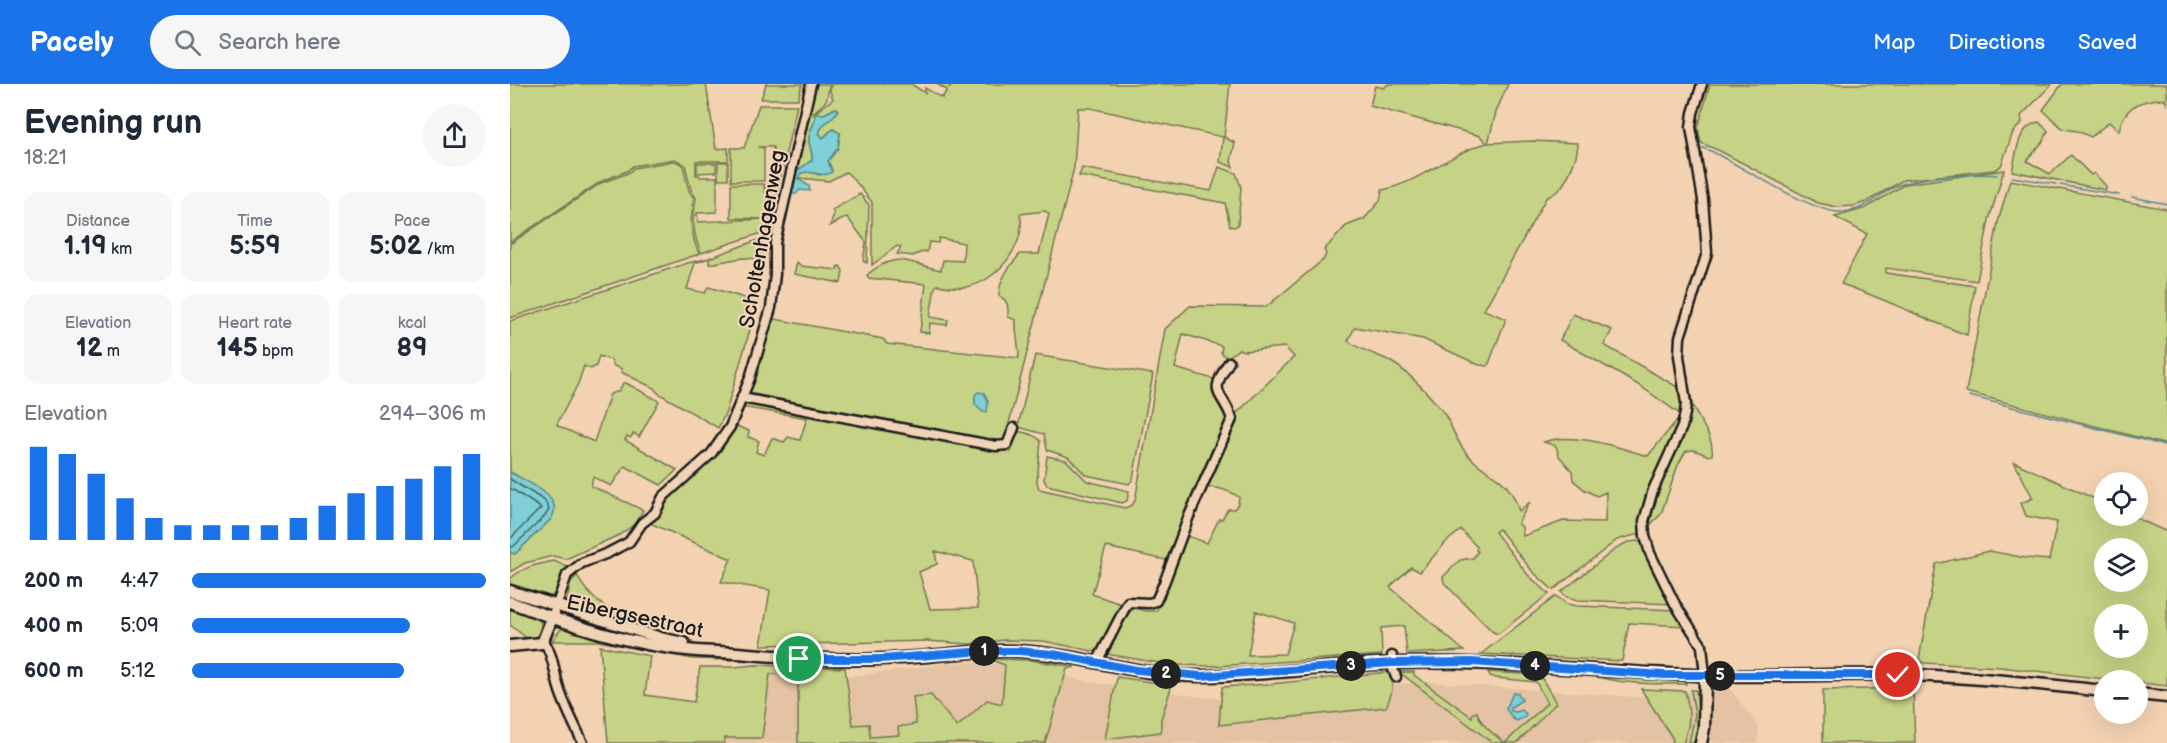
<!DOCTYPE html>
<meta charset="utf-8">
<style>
:root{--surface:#fff;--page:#f6f6f7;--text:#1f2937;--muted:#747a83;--accent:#1a73e8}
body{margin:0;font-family:"Balsamiq Sans",sans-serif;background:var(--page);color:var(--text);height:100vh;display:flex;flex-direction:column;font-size:22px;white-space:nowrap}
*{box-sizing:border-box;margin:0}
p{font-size:20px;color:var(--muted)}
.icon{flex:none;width:33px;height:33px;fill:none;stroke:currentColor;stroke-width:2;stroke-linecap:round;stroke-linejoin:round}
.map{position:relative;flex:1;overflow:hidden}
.panel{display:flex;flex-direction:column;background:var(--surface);width:510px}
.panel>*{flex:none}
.tools{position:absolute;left:1584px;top:388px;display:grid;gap:12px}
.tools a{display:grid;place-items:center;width:54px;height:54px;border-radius:50%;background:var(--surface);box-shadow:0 6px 24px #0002;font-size:30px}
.pin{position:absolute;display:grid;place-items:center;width:51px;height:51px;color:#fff;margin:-26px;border:3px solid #fff;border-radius:50%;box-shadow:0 2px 6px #0007}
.km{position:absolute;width:30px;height:30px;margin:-15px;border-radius:50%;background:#222;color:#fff;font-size:16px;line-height:30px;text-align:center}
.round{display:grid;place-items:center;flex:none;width:63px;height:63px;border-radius:32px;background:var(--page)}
.head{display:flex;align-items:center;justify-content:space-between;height:102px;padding:0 24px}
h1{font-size:33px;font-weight:700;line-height:45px}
.metrics{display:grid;grid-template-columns:repeat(3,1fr);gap:9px;height:102px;padding:6px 24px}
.metrics div{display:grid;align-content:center;border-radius:15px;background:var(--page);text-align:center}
.metrics b{font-size:26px;font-weight:700}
.metrics small{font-size:16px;font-weight:400}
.metrics p{font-size:16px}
.chart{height:168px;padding:12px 24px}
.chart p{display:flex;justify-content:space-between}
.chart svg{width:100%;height:108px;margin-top:6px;stroke:var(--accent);stroke-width:6}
ul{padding:0 24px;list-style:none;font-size:20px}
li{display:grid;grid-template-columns:96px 72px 1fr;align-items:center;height:45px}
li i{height:15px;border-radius:8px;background:var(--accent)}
header{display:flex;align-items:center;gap:36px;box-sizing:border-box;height:84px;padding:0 30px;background:var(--accent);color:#fff}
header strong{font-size:28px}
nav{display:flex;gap:33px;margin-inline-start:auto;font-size:21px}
.search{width:420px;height:54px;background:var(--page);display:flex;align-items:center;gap:15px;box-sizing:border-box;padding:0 21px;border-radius:33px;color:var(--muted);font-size:22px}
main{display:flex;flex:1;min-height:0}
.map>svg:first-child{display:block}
</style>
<header>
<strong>Pacely</strong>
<div class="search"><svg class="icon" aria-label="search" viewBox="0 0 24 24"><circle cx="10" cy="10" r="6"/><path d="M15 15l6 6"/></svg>Search here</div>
<nav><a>Map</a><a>Directions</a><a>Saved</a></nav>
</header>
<main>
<section class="panel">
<div class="head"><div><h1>Evening run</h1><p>18:21</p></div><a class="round"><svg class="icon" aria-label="share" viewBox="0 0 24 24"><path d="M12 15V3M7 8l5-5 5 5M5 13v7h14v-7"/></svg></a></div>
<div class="metrics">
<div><p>Distance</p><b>1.19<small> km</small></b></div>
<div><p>Time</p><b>5:59</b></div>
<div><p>Pace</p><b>5:02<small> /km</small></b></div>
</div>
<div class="metrics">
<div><p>Elevation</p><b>12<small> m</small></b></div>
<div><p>Heart rate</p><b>145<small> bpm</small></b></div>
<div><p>kcal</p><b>89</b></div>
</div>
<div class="chart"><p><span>Elevation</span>294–306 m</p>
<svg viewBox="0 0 160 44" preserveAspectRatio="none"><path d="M5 44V6M15 44V9M25 44V17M35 44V27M45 44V35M55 44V38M65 44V38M75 44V38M85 44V38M95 44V35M105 44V30M115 44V25M125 44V22M135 44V19M145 44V14M155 44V9"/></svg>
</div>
<ul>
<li><b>200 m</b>4:47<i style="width:100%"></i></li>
<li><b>400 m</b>5:09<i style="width:74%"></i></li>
<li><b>600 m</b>5:12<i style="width:72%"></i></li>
</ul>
</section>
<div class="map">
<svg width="1657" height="659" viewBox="0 0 1657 659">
<rect width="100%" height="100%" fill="#f3d2b2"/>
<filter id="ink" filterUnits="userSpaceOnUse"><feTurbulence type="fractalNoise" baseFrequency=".0167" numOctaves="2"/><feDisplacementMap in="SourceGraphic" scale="12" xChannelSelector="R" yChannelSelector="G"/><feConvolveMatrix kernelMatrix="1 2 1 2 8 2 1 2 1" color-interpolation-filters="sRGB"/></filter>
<g filter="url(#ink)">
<path fill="#e3c3a3" d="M452,578L493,580L579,598L710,615L919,598L1126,613L1219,604L1249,643L1247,659H207L218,589L326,594Z"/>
<g fill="#c6d285" stroke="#717750" stroke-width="1.5" fill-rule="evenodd">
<path d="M0,0H196L206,65L218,64V77H186V91H189L190,93H207V128L187,129L188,138L254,135L221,134V100H254L255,109L256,101L263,98V63H248L254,64V97H221V64H234L249,21H287L258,147L191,169L186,155L183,137L186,114L181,106L175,81L165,75L123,82L117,87L92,97L0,158Z"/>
<path d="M256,0H292L288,15H251Z"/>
<path d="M303,0H319C317,26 314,15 302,31L323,15L320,7L321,0H401L415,9V4L432,14L437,6L427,0H440L439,4L442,0H720L714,53L725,59L721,77L723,83L710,78L713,53L580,24H568L564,84L494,359L492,360L237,312L254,233L373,255L377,260L509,274C509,260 505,249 506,236L498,233C498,223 499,217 489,212C489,195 499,183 510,170H529L539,130L535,127L510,130C517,160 488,195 461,202C451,205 438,203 428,201L425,203L420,233L438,236L437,241L420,239L419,249L410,248L416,200L358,194L357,191C387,165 398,180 431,186L433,176L453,177L454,159L429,154L428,159L419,158L417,168L414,167L403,172L387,170L391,163L387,162L362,181V118C353,108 347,97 336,88L319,97L288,94L289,90L296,87L310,91L322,86L318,77L328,64L330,49L320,47L313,54L309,49C312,37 325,36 327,25L325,24L314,30L305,31C306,41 298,46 299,56C299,63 303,68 302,76L285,89Z"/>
<path d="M878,0H998L986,28L978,59L1022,57L1068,59C1068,73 1058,95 1049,106C1045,109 1040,112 1036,114L974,226L996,235L978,282L969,281L913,255L845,243L838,257C851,266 862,269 876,275C898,286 918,309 933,328C943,342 946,359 958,371C979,394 999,391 1009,427L1020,418L1008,439L1012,443L1013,452L1053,437L1095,438L1096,408L1087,412L1075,406L1063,396L1062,387L1049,372L1046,362L1034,358C1063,347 1109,364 1138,372L1171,331L1130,302L1050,256L1063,230L1102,246L1094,261L1171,305V333L1129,450L1107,456L1043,506L1022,487L989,445L985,448L1018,491L1039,510L988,550L983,548L934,499L933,493L950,476L963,474L968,467L966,466L967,463L951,446L936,458L910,488L901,483L880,503L954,567L897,570L894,542L871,544L872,571L707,582L661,581L596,570C601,554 611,535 624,524L636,527H646L650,520L675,451L697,459L709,435H712L718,425H724L728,420L729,413C720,407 706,402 696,404L722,346L725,335L724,332L784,273L775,263L733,267L729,265L717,274L711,269L712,262L673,250L665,284L707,296L719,334L660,477L596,463L582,510L614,521L587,568L533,557L495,556L459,560L417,557L251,561L260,506L211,498L221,475L140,439L148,430L155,415L213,363L224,341L239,347L238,353L249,357L246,368L254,371L262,354L274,358L278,353L290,356L297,334L231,323L233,318L501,368L507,347C515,349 525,350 531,357L527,398L529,405L615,424L622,421L625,417L655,245L680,222L756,223L814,175L816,169L814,166L836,142L854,135L870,117L872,106C909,99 940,69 977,59L970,52L860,22L865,2L874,4ZM425,467L463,477L468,524L420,525L409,488L427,480ZM746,527L784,539L775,570L738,571Z"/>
<path d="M1200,0H1542L1511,32L1512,39L1503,48L1491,82L1484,86L1393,96L1356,118L1344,122L1327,123L1308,119L1210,67L1191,59L1188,44Z"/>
<path d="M1552,0H1657V20L1654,15C1631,15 1613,23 1609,47L1599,38L1581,53L1567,47L1553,45L1533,26Z"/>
<path d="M1529,38L1538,47L1533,57L1517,77L1540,90L1561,71L1581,91L1584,89L1596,102V106L1502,87C1507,69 1507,42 1529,38Z"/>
<path d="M163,77L168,78L173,82L179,107L184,114L181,137L184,156L189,170L0,234V160L91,99L118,89L124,84Z"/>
<rect x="208" y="78" width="10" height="17"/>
<path d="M187,79H206V88L187,89Z"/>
<path d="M709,83L726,89L731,103L728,141L724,143L720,142L715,119L569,92L572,84L701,107Z"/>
<path d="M1494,86L1479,136L1467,197L1376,184V189L1465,202L1457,251C1414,235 1374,214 1331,200L1357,150L1325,133L1356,124L1395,100Z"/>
<path d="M1500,96L1657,125V361L1456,308L1488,138Z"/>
<path d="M350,110L359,121L357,179L353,177L356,158L337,133L320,142L324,130L322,126Z"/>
<path d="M256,153L251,175L232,174L199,180V174L185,179L177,205L195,209L198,203L248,218L216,328L208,344L148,309L144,304L111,288L112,285L104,282L101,276L89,272L86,282L81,285L74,282L68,300L47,340L48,342L84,358L100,310L109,307L113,299H116L149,317L129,353L124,349L120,354L117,352L115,356L167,386L151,401L115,382L101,402L83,393L81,402L133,426L125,440L109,451L56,475L43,472L15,479L0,488V468L5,469L40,436L39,412L0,388V237L178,179L199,174Z"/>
<path d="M287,178L291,182L328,186L327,183L330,182L333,187L331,199L284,190Z"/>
<path d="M525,271L643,290L623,395L619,400L576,391L558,373L537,366L534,350L508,343Z"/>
<path d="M1180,315C1185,334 1205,351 1202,371L1199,372L1184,366L1176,367L1168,381L1151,430L1140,441C1147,396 1176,362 1180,315Z"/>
<path d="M537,372L556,376L577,397L619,407L617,417L612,419L537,401L534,396Z"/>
<path d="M1504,378L1594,419V432H1622L1657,448V602L1490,583L1413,579L1409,575L1426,480L1479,467L1516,474L1539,476L1547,438L1516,432L1511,419L1523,414ZM1594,465H1628V498H1594ZM1594,531H1628V564H1594Z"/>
<path d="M1128,457L1132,460L1162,520L1068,516L1057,513L1051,508L1108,463L1118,458Z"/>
<path d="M44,477L60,484L41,514L36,516L0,504V495C12,483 28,480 44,477Z"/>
<path d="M67,491C86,533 144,543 183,558L165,555L57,520L60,500Z"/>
<path d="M1046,512L1057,520L1067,522L1166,526L1175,542L1119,539L1112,577L971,570Z"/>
<path d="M0,520L27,533L31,538L30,550L26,554L18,555L0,541Z"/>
<path d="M57,543L219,573L221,576L183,575L88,557H42L50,546Z"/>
<path d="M90,562L140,572L135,611L184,618L190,583H224L245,581L335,584L343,641L359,640L360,653L389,651L388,643L406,640L403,613L421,611L447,643L477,616L492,620L495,581L478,575L521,576L565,583L557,585L535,659H288V592L260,590L252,654H215L214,659H98Z"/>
<path d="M879,588C886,599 881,612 876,623L709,641L712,603L760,600Z"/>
<path d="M889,588H904V591L959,631L962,633L963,629L967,628C972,643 983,649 995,659L1037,619L1026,598L986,594L980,592L978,588L1030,591L1046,619L1007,659H983Z"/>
<path d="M1078,590L1175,596L1176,600C1144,600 1110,601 1078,590Z"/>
<path d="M607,593L662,601L651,635V648L595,655Z"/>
<path d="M1403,604L1405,659H1313V606Z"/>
<path d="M1131,605L1175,607C1180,627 1181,640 1173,659H1162L1163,655Z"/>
<path d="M1181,606H1186L1189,637L1184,659L1179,658L1185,631Z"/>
</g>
<g fill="#7ecfd6" stroke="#57878c" stroke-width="1.5">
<path d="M326,24L328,26C324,36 312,37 309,49L313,54L323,45L330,49L328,64L318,77L322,88C312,95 302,85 291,89L288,95L299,102L300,107L290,106L286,110H282L287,87L302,76C303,68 299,63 299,56C298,46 306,41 305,31L307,29L314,30Z"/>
<path d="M468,308L474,309L478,317L477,328H473L465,321V311Z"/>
<path d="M0,388C16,398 58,413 40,436L5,470L0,468Z"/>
<path d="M1003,609H1008L1012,616L1001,623V627L1006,628L1012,626L1016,630L1015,633L1007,637L1003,635L996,625Z"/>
</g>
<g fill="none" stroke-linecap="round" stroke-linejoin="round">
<g stroke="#436466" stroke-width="1.5">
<path d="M0,395L35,417L39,426L35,432L4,462L0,463"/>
<path d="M0,404L31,424L0,455"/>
</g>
<g stroke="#57878c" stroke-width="1.5">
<path d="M1190,63L1201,67C1229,81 1302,128 1329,128C1356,128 1366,111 1387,102C1411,92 1461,89 1487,91"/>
<path d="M1502,93L1546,100"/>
<path d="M1550,101L1609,111"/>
<path d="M1622,113L1657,120"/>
<path d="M1459,312L1657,362"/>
</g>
<defs>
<g id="minor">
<path d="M1192,0L1183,29L1181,43L1193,116L1197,169L1170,253L1169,272L1176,319L1175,329L1172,343L1143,406L1134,437L1135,452L1140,469L1165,520L1192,562L1195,592"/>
<path d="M232,314L486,362L497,361L504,344"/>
<path d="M46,523L57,491L72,479L98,469L119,458L132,439L145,429L153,413L201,370L220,343L240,294L261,224L265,190V159L301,0"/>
<path d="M34,557C44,572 44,590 50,607C56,625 65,642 73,659"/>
<path d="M882,572L883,585L886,593"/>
<path d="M587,578L618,518L639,519L646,517L654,499L679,432L722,335C712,306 697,312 719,278"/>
</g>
<g id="major">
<path d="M0,507L154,555L174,559"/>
<path d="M0,518C60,541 122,562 187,567C200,568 214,568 227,569C275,573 323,577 372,575C418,574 463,565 509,567C570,570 630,593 692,592C757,592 821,581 886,579C985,576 1084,588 1184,591C1256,594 1329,589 1402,591C1466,593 1530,600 1594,607"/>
<path d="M0,562L32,559L44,529"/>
<path d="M1628,610L1657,613"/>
<path d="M1191,659L1194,644L1195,592"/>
</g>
</defs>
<use href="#minor" stroke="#1c1c1c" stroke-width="13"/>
<use href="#major" stroke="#1c1c1c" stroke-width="15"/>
<use href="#minor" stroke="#f1d4b7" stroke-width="8"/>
<use href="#major" stroke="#f1d4b7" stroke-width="10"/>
</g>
</g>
<g fill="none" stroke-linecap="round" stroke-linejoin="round" filter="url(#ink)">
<defs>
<path id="route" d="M289,575H371L474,567H509L543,570L627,586L691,592L882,579L961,578L1154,591H1388"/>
</defs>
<use href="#route" stroke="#fff" stroke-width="12"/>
<use href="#route" stroke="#1a73e8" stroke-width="8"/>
</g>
<g text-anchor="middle" stroke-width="4.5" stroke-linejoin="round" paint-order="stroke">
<g font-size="21" fill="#1c1c1c" stroke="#f1d4b7">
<text transform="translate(252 155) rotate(-80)" y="7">Scholtenhagenweg</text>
<text transform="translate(125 532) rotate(12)" y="7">Eibergsestraat</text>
</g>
</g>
</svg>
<div class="tools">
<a><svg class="icon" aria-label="locate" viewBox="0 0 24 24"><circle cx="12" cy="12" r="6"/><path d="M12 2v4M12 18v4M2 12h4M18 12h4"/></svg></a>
<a><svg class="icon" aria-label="layers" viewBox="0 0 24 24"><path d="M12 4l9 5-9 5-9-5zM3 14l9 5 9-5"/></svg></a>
<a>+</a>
<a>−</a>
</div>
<div class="pin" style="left:289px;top:575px;background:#1e9e55"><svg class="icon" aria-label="arrive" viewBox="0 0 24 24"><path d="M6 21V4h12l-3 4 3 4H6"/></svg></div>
<div class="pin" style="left:1388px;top:591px;background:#d93025"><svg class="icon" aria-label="check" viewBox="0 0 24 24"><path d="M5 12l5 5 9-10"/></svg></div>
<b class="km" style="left:474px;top:567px">1</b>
<b class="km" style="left:656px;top:590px">2</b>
<b class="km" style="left:841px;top:582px">3</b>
<b class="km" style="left:1025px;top:582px">4</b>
<b class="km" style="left:1210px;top:592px">5</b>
</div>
</main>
